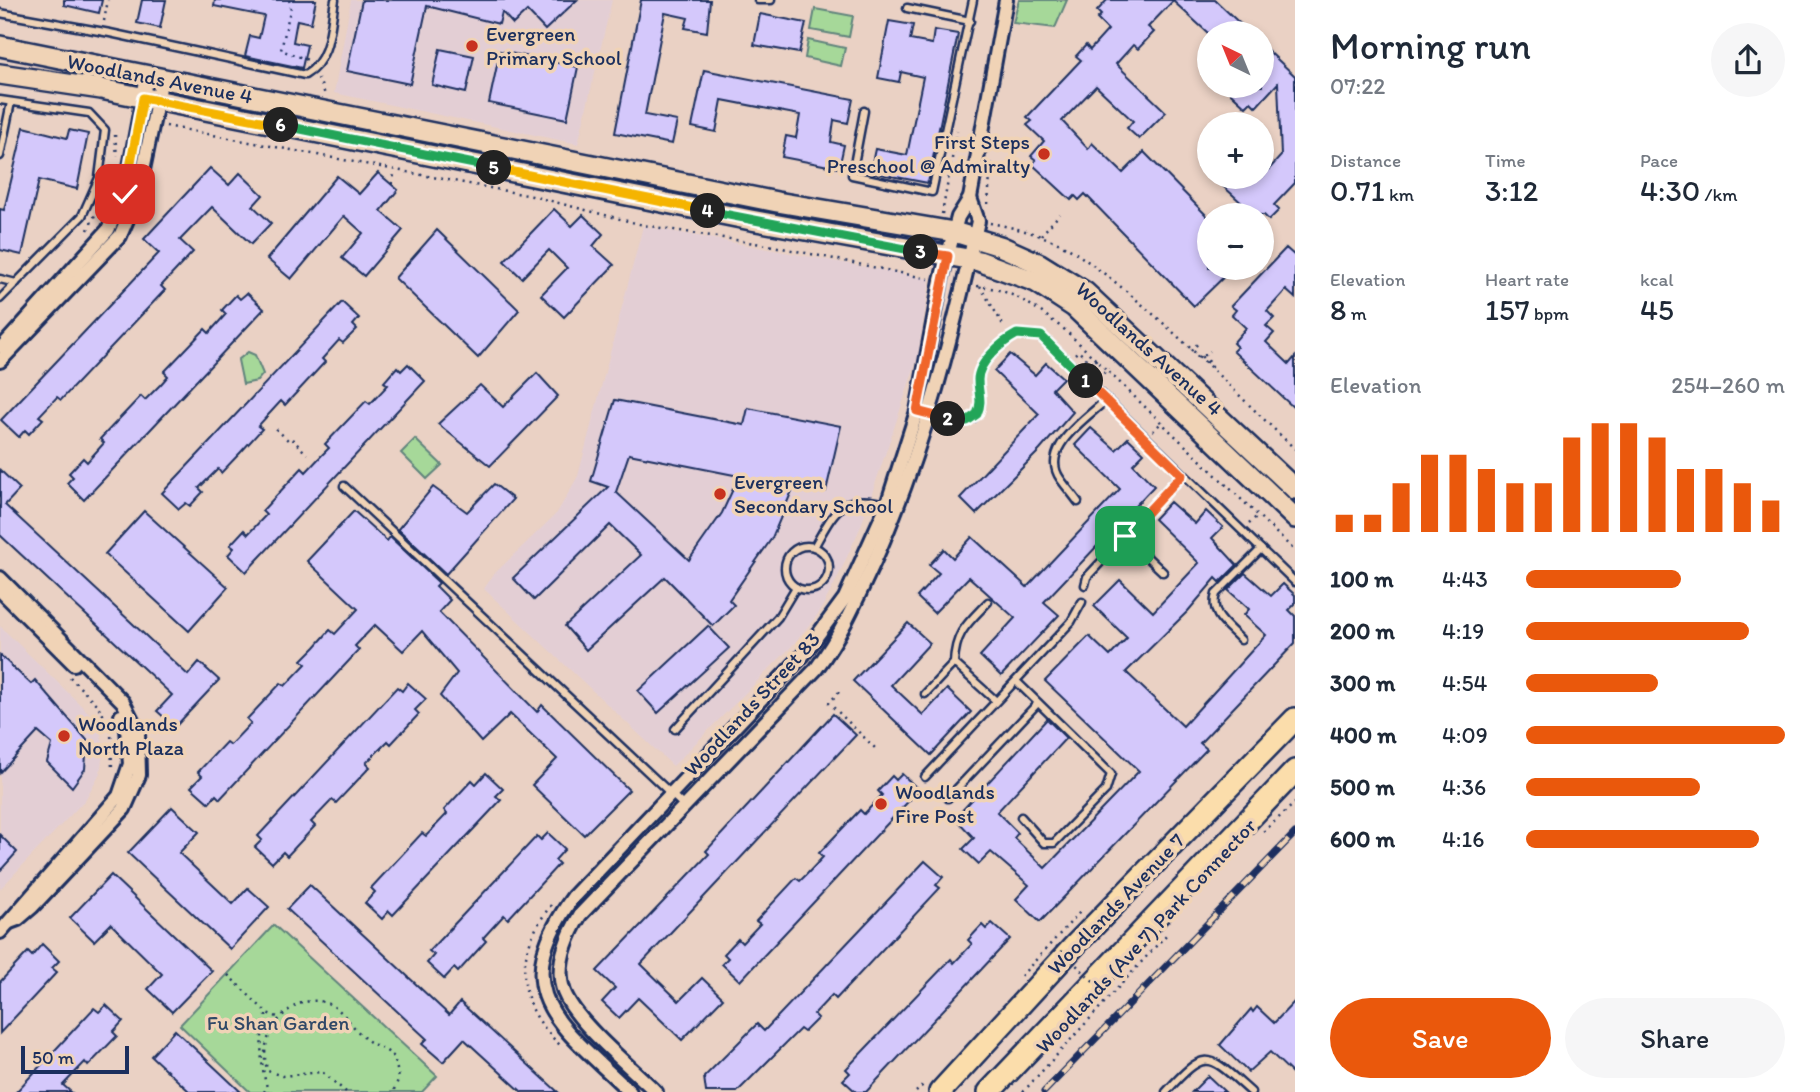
<!DOCTYPE html>
<meta charset="utf-8">
<style>
:root{--surface:#fff;--page:#f6f6f7;--text:#1f2937;--muted:#747a83;--accent:#ea580c}
body{margin:0;font-family:Itim,sans-serif;background:var(--page);color:var(--text);height:100vh;display:flex;flex-direction:column;font-size:26px;white-space:nowrap}
*{box-sizing:border-box;margin:0}
p{font-size:23px;color:var(--muted)}
.icon{flex:none;width:38px;height:38px;fill:none;stroke:currentColor;stroke-width:2;stroke-linecap:round;stroke-linejoin:round}
.map{position:relative;flex:1;overflow:hidden}
.details{display:flex;flex-direction:column;background:var(--surface);width:525px}
.details>*{flex:none}
.needle{width:46px;rotate:317deg}
.controls{position:absolute;left:1197px;top:21px;display:grid;gap:14px}
.controls a{display:grid;place-items:center;width:77px;height:77px;border-radius:50%;background:var(--surface);box-shadow:0 4px 10px #0003;font-size:35px}
.scale{position:absolute;left:21px;bottom:18px;width:108px;box-sizing:border-box;padding-left:7px;border:4px solid #1b2f5e;border-top:0;font-size:19px;line-height:24px;white-space:nowrap;color:#1b2f5e;-webkit-text-stroke:5px #f0d3b6;paint-order:stroke}
.pin{position:absolute;display:grid;place-items:center;width:60px;height:60px;color:#fff;margin:-30px;border-radius:14px;box-shadow:0 4px 10px #0006}
.km{position:absolute;width:35px;height:35px;margin:-18px;border-radius:50%;background:#222;color:#fff;font-size:19px;line-height:35px;text-align:center}
.round{display:grid;place-items:center;flex:none;width:74px;height:74px;border-radius:37px;background:var(--page)}
.headline{display:flex;align-items:center;justify-content:space-between;height:119px;padding:0 35px}
h1{font-size:38px;font-weight:600;line-height:52px}
.figures{display:grid;grid-template-columns:repeat(3,1fr);gap:10px;height:119px;padding:7px 35px}
.figures div{display:grid;align-content:center}
.figures b{font-size:30px;font-weight:600}
.figures small{font-size:19px;font-weight:400}
.figures p{font-size:19px}
.chart{height:196px;padding:14px 35px}
.chart p{display:flex;justify-content:space-between}
.chart svg{width:100%;height:126px;margin-top:7px;stroke:var(--accent);stroke-width:6}
.action{display:flex;gap:14px;margin-top:auto;padding:14px 35px}
.action a{flex:1;height:80px;border-radius:42px;background:var(--accent);color:#fff;font-size:28px;font-weight:600;line-height:80px;text-align:center}
.action a+a{background:var(--page);color:var(--text)}
ul{padding:0 35px;list-style:none;font-size:23px}
li{display:grid;grid-template-columns:112px 84px 1fr;align-items:center;height:52px}
li i{height:18px;border-radius:9px;background:var(--accent)}
main{display:flex;flex:1;min-height:0}
.map>svg:first-child{display:block}
</style>
<main>
<div class="map">
<svg width="1295" height="1092" viewBox="0 0 1295 1092">
<rect width="100%" height="100%" fill="#ead1c4"/>
<filter id="ink" filterUnits="userSpaceOnUse"><feTurbulence type="fractalNoise" baseFrequency=".0143" numOctaves="2"/><feDisplacementMap in="SourceGraphic" scale="14" xChannelSelector="R" yChannelSelector="G"/><feConvolveMatrix kernelMatrix="1 2 1 2 8 2 1 2 1" color-interpolation-filters="sRGB"/></filter>
<g filter="url(#ink)">
<g fill="#e3ced4">
<path d="M351,0H612L578,144L334,93Z"/>
<path d="M643,226L930,279L917,360L861,526L837,579L819,613L791,647L673,766L484,589L492,576L557,513L578,476Z"/>
<path d="M0,626L97,721L104,746L100,773L85,800L0,889Z"/>
</g>
<g fill="#a6d899" stroke="#60847c" stroke-width="2">
<path d="M1019,0H1067L1055,28L1013,23Z"/>
<path d="M815,9L853,16L849,37L811,30Z"/>
<path d="M808,40L845,48L841,66L805,58Z"/>
<path d="M248,352L255,355L263,374L257,381L243,384L238,360Z"/>
<path d="M415,439L442,465L427,479L401,453Z"/>
<path d="M274,925L437,1076L422,1092H250L180,1025Z"/>
</g>
<g fill="#d4c8fb" stroke="#1b2f5e" stroke-width="2" fill-rule="evenodd">
<path d="M64,0H102L99,13L64,5Z"/>
<path d="M142,0H166L160,28L137,23Z"/>
<path d="M215,0H316L311,23L297,20L293,42L307,45L302,68L245,56L250,36L259,38L264,16L214,6Z"/>
<path d="M362,0H577L545,30L527,11L513,24L502,12L499,24L427,6L410,84L347,71Z"/>
<path d="M641,0H710L707,32L685,28L688,18L665,13L645,115L677,121L672,144L615,133Z"/>
<path d="M1107,0H1215L1250,33H1208L1173,1L1148,27L1154,32L1138,49L1133,45L1116,64L1166,112L1139,139L1127,128L1133,121L1096,86L1062,121L1088,149L1092,143L1123,173L1144,152L1209,218V268H1233L1194,306L1085,194L1079,200L1075,196L1071,200L1032,164L1036,160L1031,156L1044,141L1027,125L1032,121L1027,117L1081,60L1076,56L1086,45L1090,50L1108,30L1097,19L1101,15L1097,11Z"/>
<path d="M760,14L806,23L799,53L754,45Z"/>
<path d="M889,21L913,25L910,40L932,44L934,30L958,34L928,183L870,172L875,149L907,155L923,77L901,72L899,82L878,78Z"/>
<path d="M1262,45L1295,76V183L1274,205L1279,210L1269,220L1264,215H1255L1213,177H1262L1281,156L1278,83L1256,107L1251,102L1246,107L1223,86H1262Z"/>
<path d="M440,49L474,56L466,93L432,85Z"/>
<path d="M500,51L578,67L567,119L489,103Z"/>
<path d="M704,70L853,99L848,123L834,120L831,142L844,145L839,168L782,157L786,136L796,138L800,115L722,100L716,132L692,127Z"/>
<path d="M24,127L67,138L69,130L88,134L77,189L39,180L22,255L0,250V209L4,210Z"/>
<path d="M210,168L229,185L240,173L263,195L253,206L271,223L251,244L212,207L180,240L193,252L161,286L165,290L61,400L57,397L39,416L43,419L29,434L25,430L19,437L1,420L159,253L144,239Z"/>
<path d="M378,173L398,190L381,211L403,230L364,276L342,258L363,233L344,216L291,279L267,259L337,176L359,194Z"/>
<path d="M554,209L572,226L583,215L603,234L593,246L614,265L564,317L541,295L567,268L549,250L522,278L504,261Z"/>
<path d="M437,230L519,310L478,358L395,278Z"/>
<path d="M1286,248L1295,256V298L1286,290L1267,311L1274,318L1266,326L1274,333L1266,342L1289,364L1295,357V409L1233,351L1237,347L1233,343L1246,328L1232,315L1236,310L1231,306Z"/>
<path d="M247,293L264,309L84,500L67,483L73,477L69,473L83,458L87,462L104,443L100,439L141,396L145,400L161,384L168,376L164,372L205,329L209,333L226,314L222,310L236,295L240,299Z"/>
<path d="M342,302L359,318L353,325L357,329L343,343L339,340L322,359L325,362L285,405L281,401L258,426L262,429L241,452L221,473L218,469L199,488L203,492L190,506L186,503L179,509L162,493Z"/>
<path d="M1010,354L1035,375L1046,363L1063,378L1052,389L1073,412L1040,450L976,514L960,498L1039,414L994,371Z"/>
<path d="M408,364L425,381L246,572L228,555L234,548L230,545L244,530L248,534L266,515L262,511L302,468L306,472L322,455L329,448L325,444L366,401L370,404L388,385L384,382L397,367L401,371Z"/>
<path d="M537,373L558,396L490,466L438,424L480,385L503,407Z"/>
<path d="M615,400L744,425L748,408L841,426L826,491L794,486L772,538L729,600L734,605L713,626L665,577L586,650L565,626L641,555L610,525L534,600L513,578L608,487L591,481ZM629,454L739,476L722,513L689,560L616,492Z"/>
<path d="M1091,428L1116,450L1128,438L1144,453L1133,464L1154,486L1044,602L1059,615L1001,676L980,656L1015,618L969,577L934,613L917,597L939,573L929,565L944,549L953,558L972,537L1027,587L1120,489L1075,445Z"/>
<path d="M0,470L20,489L5,505L188,675L199,662L219,680L175,727L157,711L172,695L0,535Z"/>
<path d="M494,484L513,499L446,574L398,529L433,487L467,512Z"/>
<path d="M1170,502L1195,524L1206,511L1223,527L1212,538L1237,565L1220,582L1216,578L1188,611L1126,672L1183,726L1266,635L1244,615L1249,609L1228,590L1245,573L1271,596L1283,584L1295,595V604L1289,610L1295,616V643L1200,743L1207,749L1040,922L1016,899L1029,885L991,852L979,864L963,849L974,838L955,818L1047,719L1066,738L997,812L1018,833L1014,838L1045,868L1139,771L1045,681L1089,636L1110,656L1127,638L1094,606L1120,580L1153,612L1199,563L1154,519Z"/>
<path d="M144,511L228,587L189,631L105,554Z"/>
<path d="M354,511L387,541L390,537L439,583L436,586L450,600L439,612L537,712L542,705L629,790L584,835L532,785L557,759L510,714L481,742L440,696L457,673L422,631L403,651L375,625L355,646L359,650L220,799L216,795L209,803L191,787L202,776L198,772L226,742L230,745L251,723L247,719L281,683L285,686L306,664L302,660L315,647L330,630L335,634L358,609L307,561Z"/>
<path d="M908,623L930,643L891,685L923,715L947,689L971,712L931,755L853,681Z"/>
<path d="M708,626L729,648L658,713L638,691Z"/>
<path d="M0,655L31,684L35,680L87,740L85,769L72,787L47,762L52,744L38,732L0,773Z"/>
<path d="M408,683L426,699L415,710L419,714L391,744L388,741L366,763L370,767L336,803L332,800L311,822L315,826L287,856L283,852L272,863L255,847L262,840L258,836L397,687L402,691Z"/>
<path d="M833,714L856,735L641,964L679,1001L702,978L723,998L682,1040L638,998L619,1018L602,1002L615,988L597,971L709,854L706,851Z"/>
<path d="M486,773L503,789L496,796L501,800L393,915L389,911L382,919L365,903L375,892L371,888L422,833L426,836L447,814L444,810L472,780L476,784Z"/>
<path d="M902,774L919,790L740,981L722,964L728,958L724,954L738,939L742,943L760,924L756,921L796,878L800,881L807,874L823,857L819,853L860,810L864,814L882,795L878,791L892,776L896,780Z"/>
<path d="M172,807L199,832L179,853L233,904L248,888L269,907L230,949L128,853Z"/>
<path d="M548,833L565,849L555,860L559,864L508,919L504,915L483,938L486,941L458,972L454,968L444,979L427,963L434,955L429,951L537,836L541,840Z"/>
<path d="M0,835L17,852L0,871Z"/>
<path d="M925,861L943,877L936,885L940,888L836,999L832,995L814,1014L818,1018L804,1032L800,1029L737,1092H706L704,1077L757,1024L764,1031Z"/>
<path d="M111,875L212,971L172,1012L148,989L162,974L111,924L94,941L70,918Z"/>
<path d="M310,885L449,1015L460,1002L558,1092H522L464,1039L443,1062L422,1044L427,1039L287,909Z"/>
<path d="M992,923L1010,939L866,1092H856L843,1080L850,1073L846,1069L951,959L954,963L972,944L968,940L982,925L986,929Z"/>
<path d="M42,944L59,961L52,968L57,972L0,1033V982L28,952L32,956Z"/>
<path d="M1295,1001V1076L1270,1052L1248,1072L1220,1045L1251,1009L1253,1012L1257,1007L1274,1023Z"/>
<path d="M106,1005L123,1021L113,1032L117,1036L88,1066L85,1062L63,1085L71,1092H16L94,1008L99,1012Z"/>
<path d="M175,1030L241,1092H190L151,1056Z"/>
<path d="M1208,1076L1225,1092H1192Z"/>
</g>
<g fill="none" stroke-linecap="round" stroke-linejoin="round">
<defs>
<g id="lane">
<path d="M758,0H771"/>
<path d="M907,8L970,21"/>
<path d="M0,13L110,33L305,75C331,60 330,27 335,0"/>
<path d="M0,100L89,113L105,130L99,178L82,216L0,299"/>
<path d="M864,111L852,175L932,192L973,0"/>
<path d="M0,156L11,102"/>
<path d="M0,279L16,283"/>
<path d="M929,414L960,422L973,418C985,406 978,396 978,381C978,362 1002,342 1017,334L1041,336L1295,582"/>
<path d="M344,486L684,806"/>
<path d="M1078,502C1072,493 1063,484 1058,475C1043,446 1088,417 1106,400"/>
<path d="M1125,536L1163,572"/>
<circle cx="807" cy="568" r="22"/>
<path d="M814,547C835,510 842,491 888,505"/>
<path d="M1085,585L1087,577L1182,475"/>
<path d="M1241,640C1228,626 1209,615 1216,594L1261,549"/>
<path d="M954,663L995,700"/>
<path d="M1016,681L1111,774L1106,790L1054,843H1044L1021,817"/>
<path d="M925,694L954,663C955,632 968,623 988,602"/>
<path d="M675,729L778,617L796,587"/>
<path d="M925,777L1071,622L1082,602"/>
<path d="M948,798L1038,703"/>
<path d="M1166,1092C1207,1047 1208,1054 1251,1092"/>
</g>
<g id="street">
<path d="M2,347L108,230L125,194L147,75"/>
<path d="M0,361L120,236L138,194L162,78"/>
<path d="M0,578L123,702L138,732L139,775L124,809L32,907L18,919L10,922"/>
<path d="M0,590L74,664"/>
<path d="M0,932L119,796L130,764L127,729L121,716"/>
<path d="M630,1092C562,1026 503,994 573,897L803,655L845,598L887,505L917,411L941,280L958,217L970,198L1006,0"/>
<path d="M656,1092C632,1068 576,1023 564,992C554,966 567,937 580,915L816,669C843,632 855,603 874,562C923,453 952,336 978,221L970,198"/>
</g>
<g id="secondary">
<path d="M0,46L777,202L954,232L1000,246L1040,264L1085,292L1295,489"/>
<path d="M0,74L101,89L751,220L979,261L1036,282L1074,307L1295,518"/>
</g>
<g id="primary">
<path d="M940,1092L1075,945L1295,719"/>
<path d="M989,1092L1295,771"/>
</g>
</defs>
<use href="#lane" stroke="#1b2f5e" stroke-width="11"/>
<use href="#street" stroke="#1b2f5e" stroke-width="18"/>
<use href="#secondary" stroke="#1b2f5e" stroke-width="24"/>
<use href="#primary" stroke="#1b2f5e" stroke-width="26"/>
<g stroke="#1b2f5e" stroke-width="2.5" stroke-dasharray="2 5" stroke-linecap="butt">
<path d="M289,0L291,6L281,50L308,60"/>
<path d="M104,21L108,0"/>
<path d="M318,78L325,94"/>
<path d="M166,126L532,196L643,225L773,246L929,279"/>
<path d="M115,135L117,156"/>
<path d="M392,184L395,170"/>
<path d="M988,204L991,162"/>
<path d="M942,214L957,131"/>
<path d="M990,223C1021,229 1054,237 1080,256C1154,307 1228,386 1295,449"/>
<path d="M88,230L113,176"/>
<path d="M1041,235L1060,214"/>
<path d="M977,286C1013,289 1036,308 1065,330L1295,551"/>
<path d="M980,286L1005,328"/>
<path d="M1191,351L1200,341"/>
<path d="M1075,354L1078,351L1093,364L1097,358"/>
<path d="M1197,357L1199,354L1212,367L1205,355L1210,351"/>
<path d="M1099,379L1108,368"/>
<path d="M276,429L290,442"/>
<path d="M1153,431L1163,421"/>
<path d="M292,439L307,454"/>
<path d="M1249,524L1258,515"/>
<path d="M70,677L98,706L108,723"/>
<path d="M839,692L829,703L877,750"/>
<path d="M111,729L112,771"/>
<path d="M1263,832L1295,803"/>
<path d="M551,905C514,954 514,1002 560,1045"/>
<path d="M228,975L267,1013L280,1018"/>
<path d="M1021,976L1080,912"/>
<path d="M264,1092L267,1087C260,1064 259,1036 267,1013"/>
<path d="M346,1092L322,1072L282,1076L268,1071C254,1038 291,990 327,1003C344,1009 353,1030 367,1040C375,1046 386,1049 394,1057L399,1078L393,1092"/>
<path d="M916,1092L923,1085"/>
<path d="M1023,1092L1167,934"/>
</g>
<use href="#lane" stroke="#f0d3b6" stroke-width="6"/>
<use href="#street" stroke="#f0d3b6" stroke-width="12"/>
<use href="#secondary" stroke="#f0d3b6" stroke-width="19"/>
<use href="#primary" stroke="#fbddab" stroke-width="21"/>
<defs>
<path id="rail" d="M1044,1092L1295,833"/>
</defs>
<use href="#rail" stroke="#1b2f5e" stroke-width="7"/>
<use href="#rail" stroke="#f0d3b6" stroke-width="4.5" stroke-dasharray="13" stroke-linecap="butt"/>
<path stroke="#1b2f5e" stroke-width="2.5" stroke-dasharray="2 5" stroke-linecap="butt" d="M1056,946L1105,992"/>
</g>
</g>
<g fill="none" stroke-linecap="round" stroke-linejoin="round" filter="url(#ink)">
<defs>
<path id="split-1" d="M1086,381L1182,475L1125,536"/>
<path id="split-2" d="M948,419L967,421L977,414C983,401 978,393 978,380C978,362 1002,342 1017,334L1041,336L1086,381"/>
<path id="split-3" d="M921,252L948,256L917,411L948,419"/>
<path id="split-4" d="M708,211L921,252"/>
<path id="split-5" d="M494,168L708,211"/>
<path id="split-6" d="M281,125L494,168"/>
<path id="split-7" d="M125,194L143,98L281,125"/>
</defs>
<use href="#split-1" stroke="#fff" stroke-width="14"/>
<use href="#split-2" stroke="#fff" stroke-width="14"/>
<use href="#split-3" stroke="#fff" stroke-width="14"/>
<use href="#split-4" stroke="#fff" stroke-width="14"/>
<use href="#split-5" stroke="#fff" stroke-width="14"/>
<use href="#split-6" stroke="#fff" stroke-width="14"/>
<use href="#split-7" stroke="#fff" stroke-width="14"/>
<use href="#split-1" stroke="#f0652b" stroke-width="9"/>
<use href="#split-2" stroke="#22a559" stroke-width="9"/>
<use href="#split-3" stroke="#f0652b" stroke-width="9"/>
<use href="#split-4" stroke="#22a559" stroke-width="9"/>
<use href="#split-5" stroke="#f5b400" stroke-width="9"/>
<use href="#split-6" stroke="#22a559" stroke-width="9"/>
<use href="#split-7" stroke="#f5b400" stroke-width="9"/>
</g>
<g fill="#c8321e" stroke="#f0d3b6" stroke-width="2.5">
<circle cx="472" cy="46" r="7"/>
<circle cx="1044" cy="154" r="7"/>
<circle cx="720" cy="494" r="7"/>
<circle cx="64" cy="736" r="7"/>
<circle cx="881" cy="804" r="7"/>
</g>
<g text-anchor="middle" stroke-width="7" stroke-linejoin="round" paint-order="stroke">
<g font-size="21" fill="#1b2f5e" stroke="#f0d3b6" text-anchor="start">
<text x="486" y="41">Evergreen<tspan x="486" dy="24">Primary School</tspan></text>
<text x="1030" y="149" text-anchor="end">First Steps<tspan x="1030" dy="24">Preschool @ Admiralty</tspan></text>
<text x="734" y="489">Evergreen<tspan x="734" dy="24">Secondary School</tspan></text>
<text x="78" y="731">Woodlands<tspan x="78" dy="24">North Plaza</tspan></text>
<text x="895" y="799">Woodlands<tspan x="895" dy="24">Fire Post</tspan></text>
</g>
<g font-size="21" fill="#1b2f5e" stroke="#f0d3b6">
<text transform="translate(160 79) rotate(11)" y="7">Woodlands Avenue 4</text>
<text transform="translate(1149 349) rotate(42)" y="7">Woodlands Avenue 4</text>
<text transform="translate(752 704) rotate(-47)" y="7">Woodlands Street 83</text>
<text transform="translate(1116 904) rotate(-46)" y="7">Woodlands Avenue 7</text>
<text transform="translate(1146 936) rotate(-47)" y="7">Woodlands (Ave 7) Park Connector</text>
</g>
<g font-size="21" fill="#304867" stroke="#f0d3b6">
<text x="278" y="1030">Fu Shan Garden</text>
</g>
</g>
</svg>
<div class="controls">
<a><svg class="needle" viewBox="-14 -14 28 28"><path d="M0-13l5 13h-10z" fill="#e53935"/><path d="M0 13l5-13h-10z" fill="#747a83"/></svg></a>
<a>+</a>
<a>−</a>
</div>
<div class="scale">50 m</div>
<div class="pin" style="left:1125px;top:536px;background:#1e9e55"><svg class="icon" aria-label="arrive" viewBox="0 0 24 24"><path d="M6 21V4h12l-3 4 3 4H6"/></svg></div>
<div class="pin" style="left:125px;top:194px;background:#d93025"><svg class="icon" aria-label="check" viewBox="0 0 24 24"><path d="M5 12l5 5 9-10"/></svg></div>
<b class="km" style="left:1086px;top:381px">1</b>
<b class="km" style="left:948px;top:419px">2</b>
<b class="km" style="left:921px;top:252px">3</b>
<b class="km" style="left:708px;top:211px">4</b>
<b class="km" style="left:494px;top:168px">5</b>
<b class="km" style="left:281px;top:125px">6</b>
</div>
<section class="details">
<div class="headline"><div><h1>Morning run</h1><p>07:22</p></div><a class="round"><svg class="icon" aria-label="share" viewBox="0 0 24 24"><path d="M12 15V3M7 8l5-5 5 5M5 13v7h14v-7"/></svg></a></div>
<div class="figures">
<div><p>Distance</p><b>0.71<small> km</small></b></div>
<div><p>Time</p><b>3:12</b></div>
<div><p>Pace</p><b>4:30<small> /km</small></b></div>
</div>
<div class="figures">
<div><p>Elevation</p><b>8<small> m</small></b></div>
<div><p>Heart rate</p><b>157<small> bpm</small></b></div>
<div><p>kcal</p><b>45</b></div>
</div>
<div class="chart"><p><span>Elevation</span>254–260 m</p>
<svg viewBox="0 0 160 44" preserveAspectRatio="none"><path d="M5 44V38M15 44V38M25 44V27M35 44V17M45 44V17M55 44V22M65 44V27M75 44V27M85 44V11M95 44V6M105 44V6M115 44V11M125 44V22M135 44V22M145 44V27M155 44V33"/></svg>
</div>
<ul>
<li><b>100 m</b>4:43<i style="width:60%"></i></li>
<li><b>200 m</b>4:19<i style="width:86%"></i></li>
<li><b>300 m</b>4:54<i style="width:51%"></i></li>
<li><b>400 m</b>4:09<i style="width:100%"></i></li>
<li><b>500 m</b>4:36<i style="width:67%"></i></li>
<li><b>600 m</b>4:16<i style="width:90%"></i></li>
</ul>
<div class="action"><a>Save</a><a>Share</a></div>
</section>
</main>
